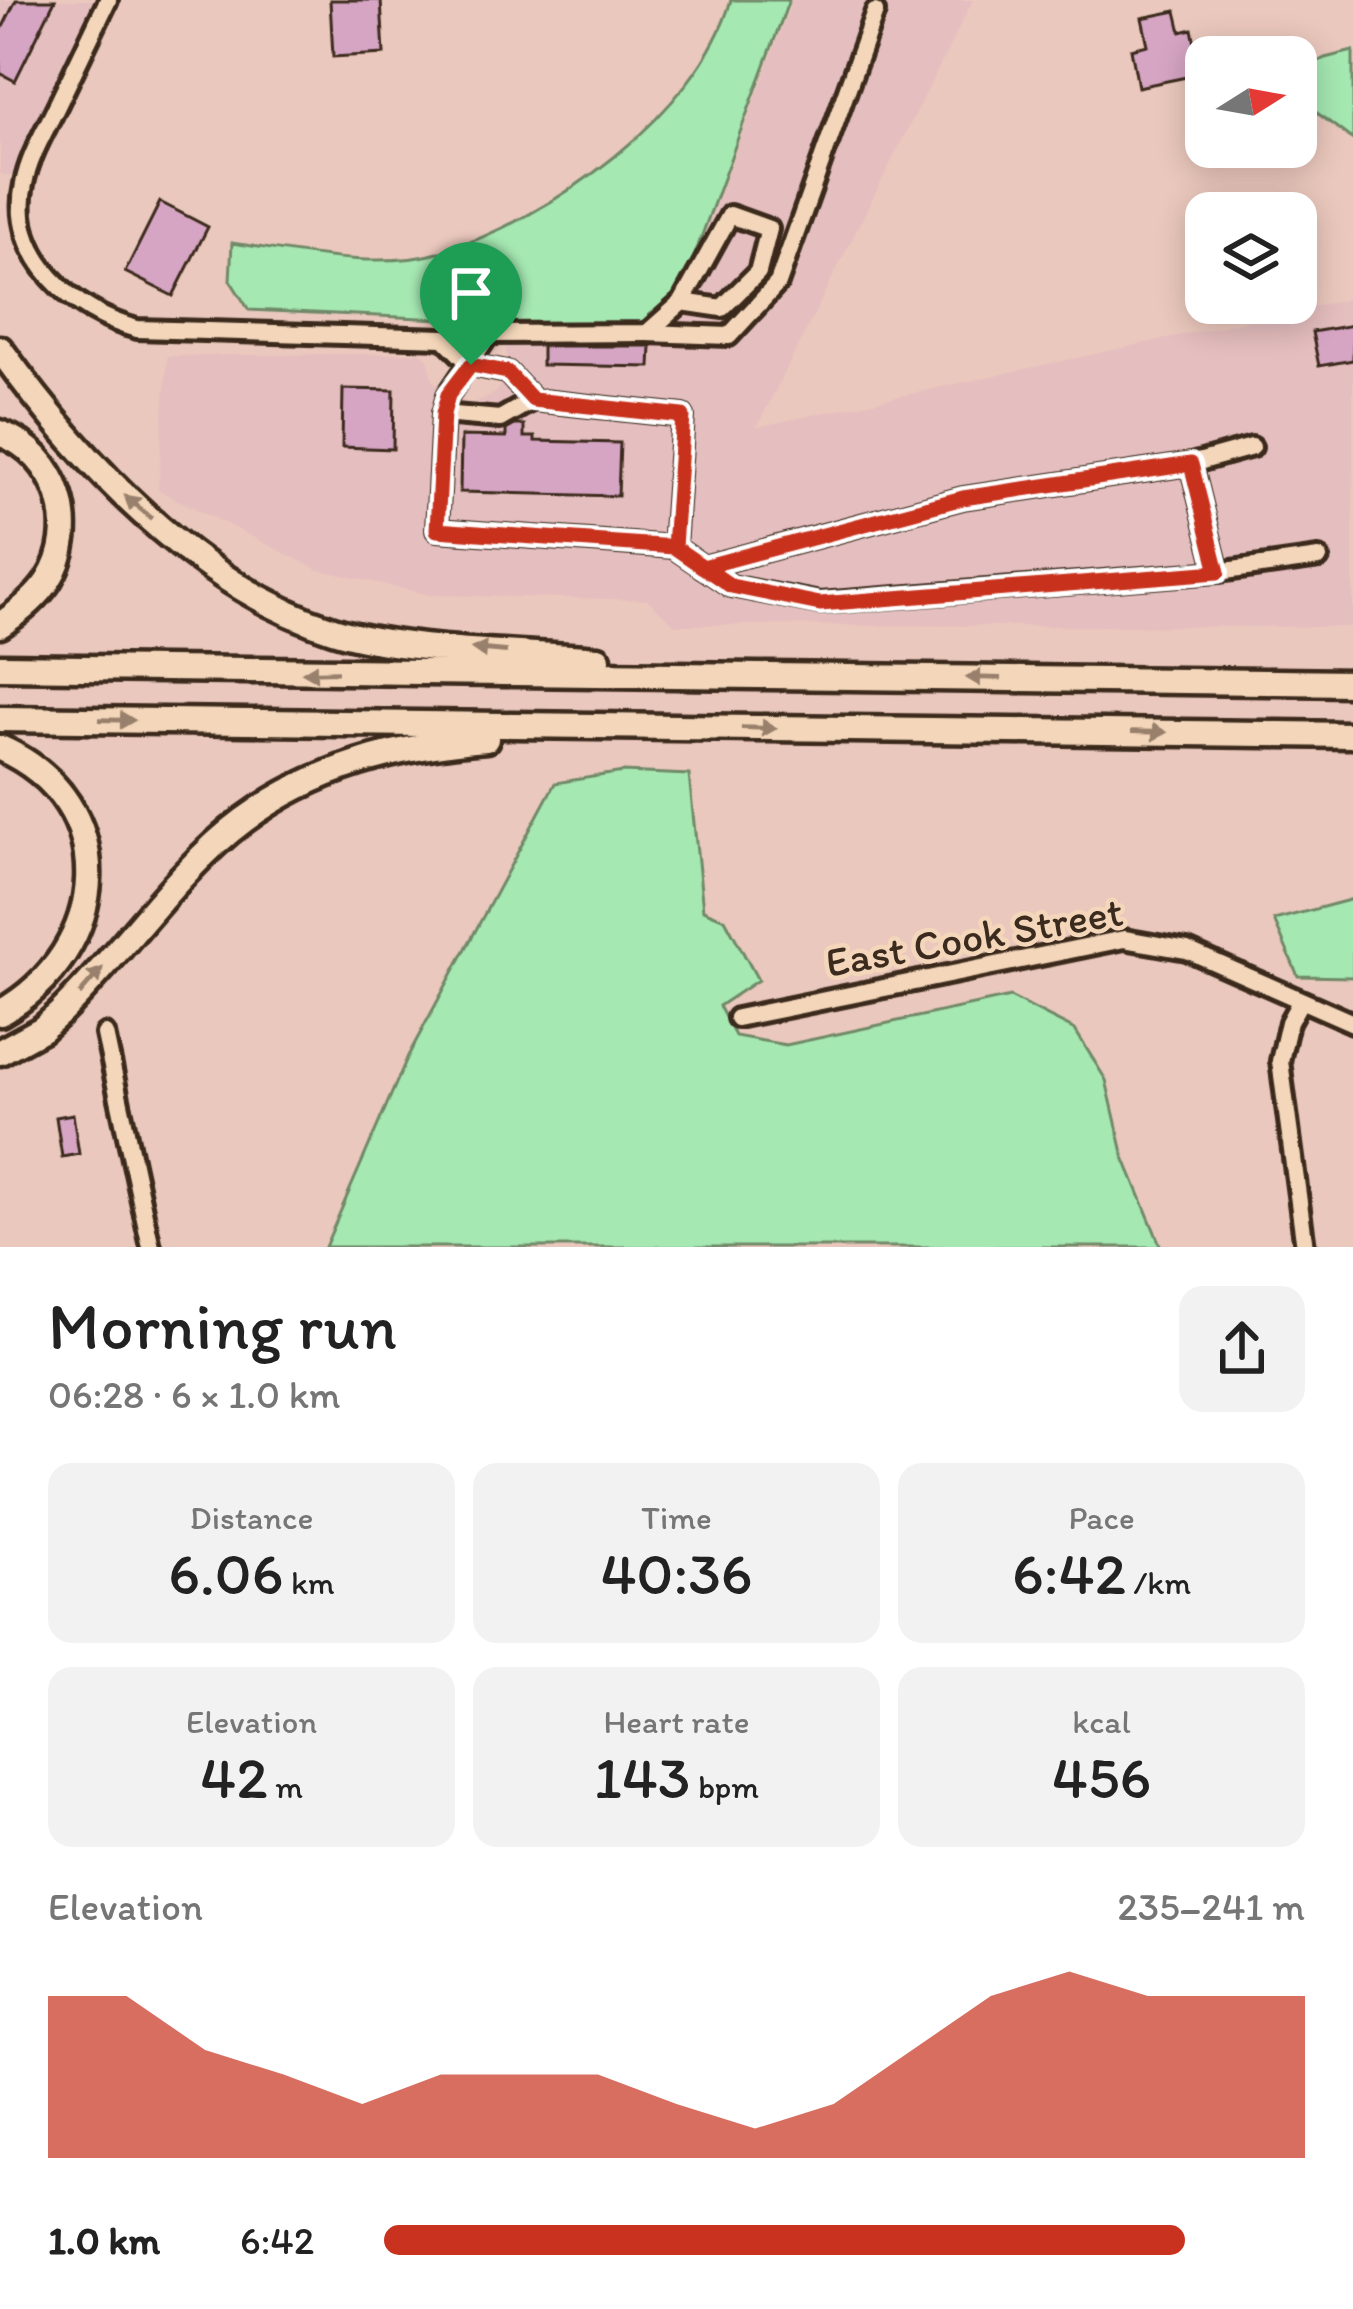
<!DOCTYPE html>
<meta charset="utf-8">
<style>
:root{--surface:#fff;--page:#f2f2f2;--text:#222;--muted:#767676;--accent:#c8321e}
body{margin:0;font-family:Itim,sans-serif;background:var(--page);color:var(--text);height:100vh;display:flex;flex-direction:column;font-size:45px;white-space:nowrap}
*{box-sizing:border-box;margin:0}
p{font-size:39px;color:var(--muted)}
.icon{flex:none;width:66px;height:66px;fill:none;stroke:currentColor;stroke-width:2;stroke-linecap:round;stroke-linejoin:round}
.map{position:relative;height:1247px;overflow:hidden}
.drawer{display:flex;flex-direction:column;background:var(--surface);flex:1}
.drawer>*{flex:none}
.needle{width:78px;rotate:79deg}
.buttons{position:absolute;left:1185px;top:36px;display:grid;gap:24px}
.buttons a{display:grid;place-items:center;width:132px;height:132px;border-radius:24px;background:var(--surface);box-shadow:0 6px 30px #0003;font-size:60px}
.pin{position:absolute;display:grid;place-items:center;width:102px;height:102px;color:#fff;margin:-123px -51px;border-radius:50% 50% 50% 0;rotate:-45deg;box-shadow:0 0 12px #0007}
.pin .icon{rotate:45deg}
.round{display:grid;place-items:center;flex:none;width:126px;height:126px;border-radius:24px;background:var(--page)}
.summary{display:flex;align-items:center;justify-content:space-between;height:204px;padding:0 48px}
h1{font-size:66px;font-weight:600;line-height:90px}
.metrics{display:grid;grid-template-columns:repeat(3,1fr);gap:18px;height:204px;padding:12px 48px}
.metrics div{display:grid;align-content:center;border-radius:24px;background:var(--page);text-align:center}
.metrics b{font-size:60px;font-weight:600}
.metrics small{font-size:33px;font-weight:400}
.metrics p{font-size:33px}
.chart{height:336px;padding:24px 48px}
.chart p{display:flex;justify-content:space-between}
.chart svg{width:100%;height:216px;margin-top:12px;fill:var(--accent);opacity:.7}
ul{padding:0 48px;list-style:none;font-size:39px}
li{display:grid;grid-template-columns:192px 144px 1fr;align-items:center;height:90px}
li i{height:30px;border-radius:15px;background:var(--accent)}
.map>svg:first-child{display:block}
</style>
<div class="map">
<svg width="1353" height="1247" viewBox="0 0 1353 1247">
<rect width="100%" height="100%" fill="#ebc8bd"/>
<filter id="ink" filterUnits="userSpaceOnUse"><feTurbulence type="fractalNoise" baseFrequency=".00833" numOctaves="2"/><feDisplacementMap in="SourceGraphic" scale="24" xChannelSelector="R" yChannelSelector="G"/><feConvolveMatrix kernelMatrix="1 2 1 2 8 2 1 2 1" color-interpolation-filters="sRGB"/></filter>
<g filter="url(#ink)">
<g fill="#e5bebf">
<path d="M0,0H101L14,176L0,174Z"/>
<path d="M792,0H973L757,427L1353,298V627L675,625L648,600L429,595L316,569L158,490L167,356L421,353L428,359L432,377L442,394L471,404L496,393L507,373L506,347L492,323L636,329L683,292Z"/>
</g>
<g fill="#a5e8b2" stroke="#708968" stroke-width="3">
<path d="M731,0H789L681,292L635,328L249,310L230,280L232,243C296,252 379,271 442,252C552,218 698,114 731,0Z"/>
<path d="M1353,51V140L1296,97V73L1325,58Z"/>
<path d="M623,772L689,775L703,910L725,919L758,980L719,1006L735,1036L786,1045L1010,997L1075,1030L1106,1080L1124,1157L1161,1247H325L408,1056L555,783Z"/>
<path d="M1353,899V977L1298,976L1274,920Z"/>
</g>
<g fill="#d6a5c4" stroke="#3b2a1e" stroke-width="3">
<path d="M16,0H55L15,81L0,73V33Z"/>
<path d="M330,0H381L384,54L333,57Z"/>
<path d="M1176,11L1181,32L1192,29L1201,74L1138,87L1131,49L1148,45L1142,18Z"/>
<path d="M160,202L208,227L173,296L125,272Z"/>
<path d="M1353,325V360L1319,366L1312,332Z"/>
<path d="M542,346H651L650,367L542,365Z"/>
<path d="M343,389L394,390L393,449L342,447Z"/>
<path d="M515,425H524V437H535V441L620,443L618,496L460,492L461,436L506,437V430Z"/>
<path d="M73,1114L79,1154L62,1157L56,1117Z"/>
</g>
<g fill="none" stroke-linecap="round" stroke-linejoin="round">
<defs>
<g id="minor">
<path d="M108,0C91,36 73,72 56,108C44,133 29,157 24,184C8,256 74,313 137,329L444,338L471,365"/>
<path d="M647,333L729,336L778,283L875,12"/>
<path d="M471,365L507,372L533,400L683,416L674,547L437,530L443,414L448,395L489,334L647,333L682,302L730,215L769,229L758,272L722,308L682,302"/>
<path d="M443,414L500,419L533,400"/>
<path d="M1191,464L1252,447"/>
<path d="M674,547L731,586L820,603L1218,572L1319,558"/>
<path d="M703,567L963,498L1191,464L1218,572"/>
<path d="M1300,1002L1289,1022L1280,1061L1305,1247"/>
<path d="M737,1018L1124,939L1187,950L1353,1023"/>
<path d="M105,1034L151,1247"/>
</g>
<g id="highway">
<path d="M0,349C81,462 196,586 333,630C406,653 519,652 598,659"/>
<path d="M0,433C59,455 82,528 48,581C36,599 18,613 0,625"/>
<path d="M0,667L1353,683"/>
<path d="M0,719L1353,735"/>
<path d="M0,748C124,803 111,951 0,1013"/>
<path d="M0,1052L42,1029L59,1014C121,955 176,870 244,820C315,767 399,746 486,739"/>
</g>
</defs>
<use href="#minor" stroke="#3b2a1e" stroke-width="26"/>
<use href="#highway" stroke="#3b2a1e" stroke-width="33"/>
<use href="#minor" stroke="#f4d7ba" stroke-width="16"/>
<use href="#highway" stroke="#f4d7ba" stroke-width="24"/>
</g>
<defs><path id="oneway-solid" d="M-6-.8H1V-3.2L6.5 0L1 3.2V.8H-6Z" transform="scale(3)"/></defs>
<g fill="#98806c">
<use href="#oneway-solid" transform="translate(138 507) rotate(-139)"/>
<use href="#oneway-solid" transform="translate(489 650) rotate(-175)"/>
<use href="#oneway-solid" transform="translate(320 672) rotate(179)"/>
<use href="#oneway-solid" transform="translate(984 678) rotate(-179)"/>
<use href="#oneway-solid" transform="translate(117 720) rotate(1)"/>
<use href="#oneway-solid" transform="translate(759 728) rotate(1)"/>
<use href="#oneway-solid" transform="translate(1149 732) rotate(1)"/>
<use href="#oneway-solid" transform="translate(91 981) rotate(-49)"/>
</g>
</g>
<g fill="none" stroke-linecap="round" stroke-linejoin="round" filter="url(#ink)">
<defs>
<path id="route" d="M471,365L507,372L533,400L683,416L674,547L731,586L820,604L1218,572L1191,464L963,498L703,567L674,547L437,530L443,414L448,395L471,365"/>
</defs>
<use href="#route" stroke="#fff" stroke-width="24"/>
<use href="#route" stroke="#c8321e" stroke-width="15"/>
</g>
<g text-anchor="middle" stroke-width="9" stroke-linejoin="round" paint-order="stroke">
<g font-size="42" fill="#3b2a1e" stroke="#f4d7ba">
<text transform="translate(974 936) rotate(-10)" y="15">East Cook Street</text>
</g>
</g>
</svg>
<div class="buttons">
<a><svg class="needle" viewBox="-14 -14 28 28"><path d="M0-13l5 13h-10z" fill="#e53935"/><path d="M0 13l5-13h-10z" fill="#767676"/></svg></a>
<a><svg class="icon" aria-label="layers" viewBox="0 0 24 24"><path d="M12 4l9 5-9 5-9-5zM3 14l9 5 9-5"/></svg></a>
</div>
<div class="pin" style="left:471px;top:365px;background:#1e9e55"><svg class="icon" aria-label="arrive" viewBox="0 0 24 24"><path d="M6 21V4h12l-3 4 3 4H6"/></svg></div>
</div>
<section class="drawer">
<div class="summary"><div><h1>Morning run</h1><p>06:28 · 6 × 1.0 km</p></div><a class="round"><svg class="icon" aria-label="share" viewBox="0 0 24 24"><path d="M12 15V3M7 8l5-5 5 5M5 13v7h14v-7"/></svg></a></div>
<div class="metrics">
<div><p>Distance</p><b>6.06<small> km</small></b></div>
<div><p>Time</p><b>40:36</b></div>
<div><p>Pace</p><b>6:42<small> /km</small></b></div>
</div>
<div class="metrics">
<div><p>Elevation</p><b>42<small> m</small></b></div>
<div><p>Heart rate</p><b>143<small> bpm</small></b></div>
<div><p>kcal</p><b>456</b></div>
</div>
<div class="chart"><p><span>Elevation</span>235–241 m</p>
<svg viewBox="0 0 160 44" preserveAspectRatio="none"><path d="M0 44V11L10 11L20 22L30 27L40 33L50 27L60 27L70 27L80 33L90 38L100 33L110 22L120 11L130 6L140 11L150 11L160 11V44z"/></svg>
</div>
<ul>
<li><b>1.0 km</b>6:42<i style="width:87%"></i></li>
</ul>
</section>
